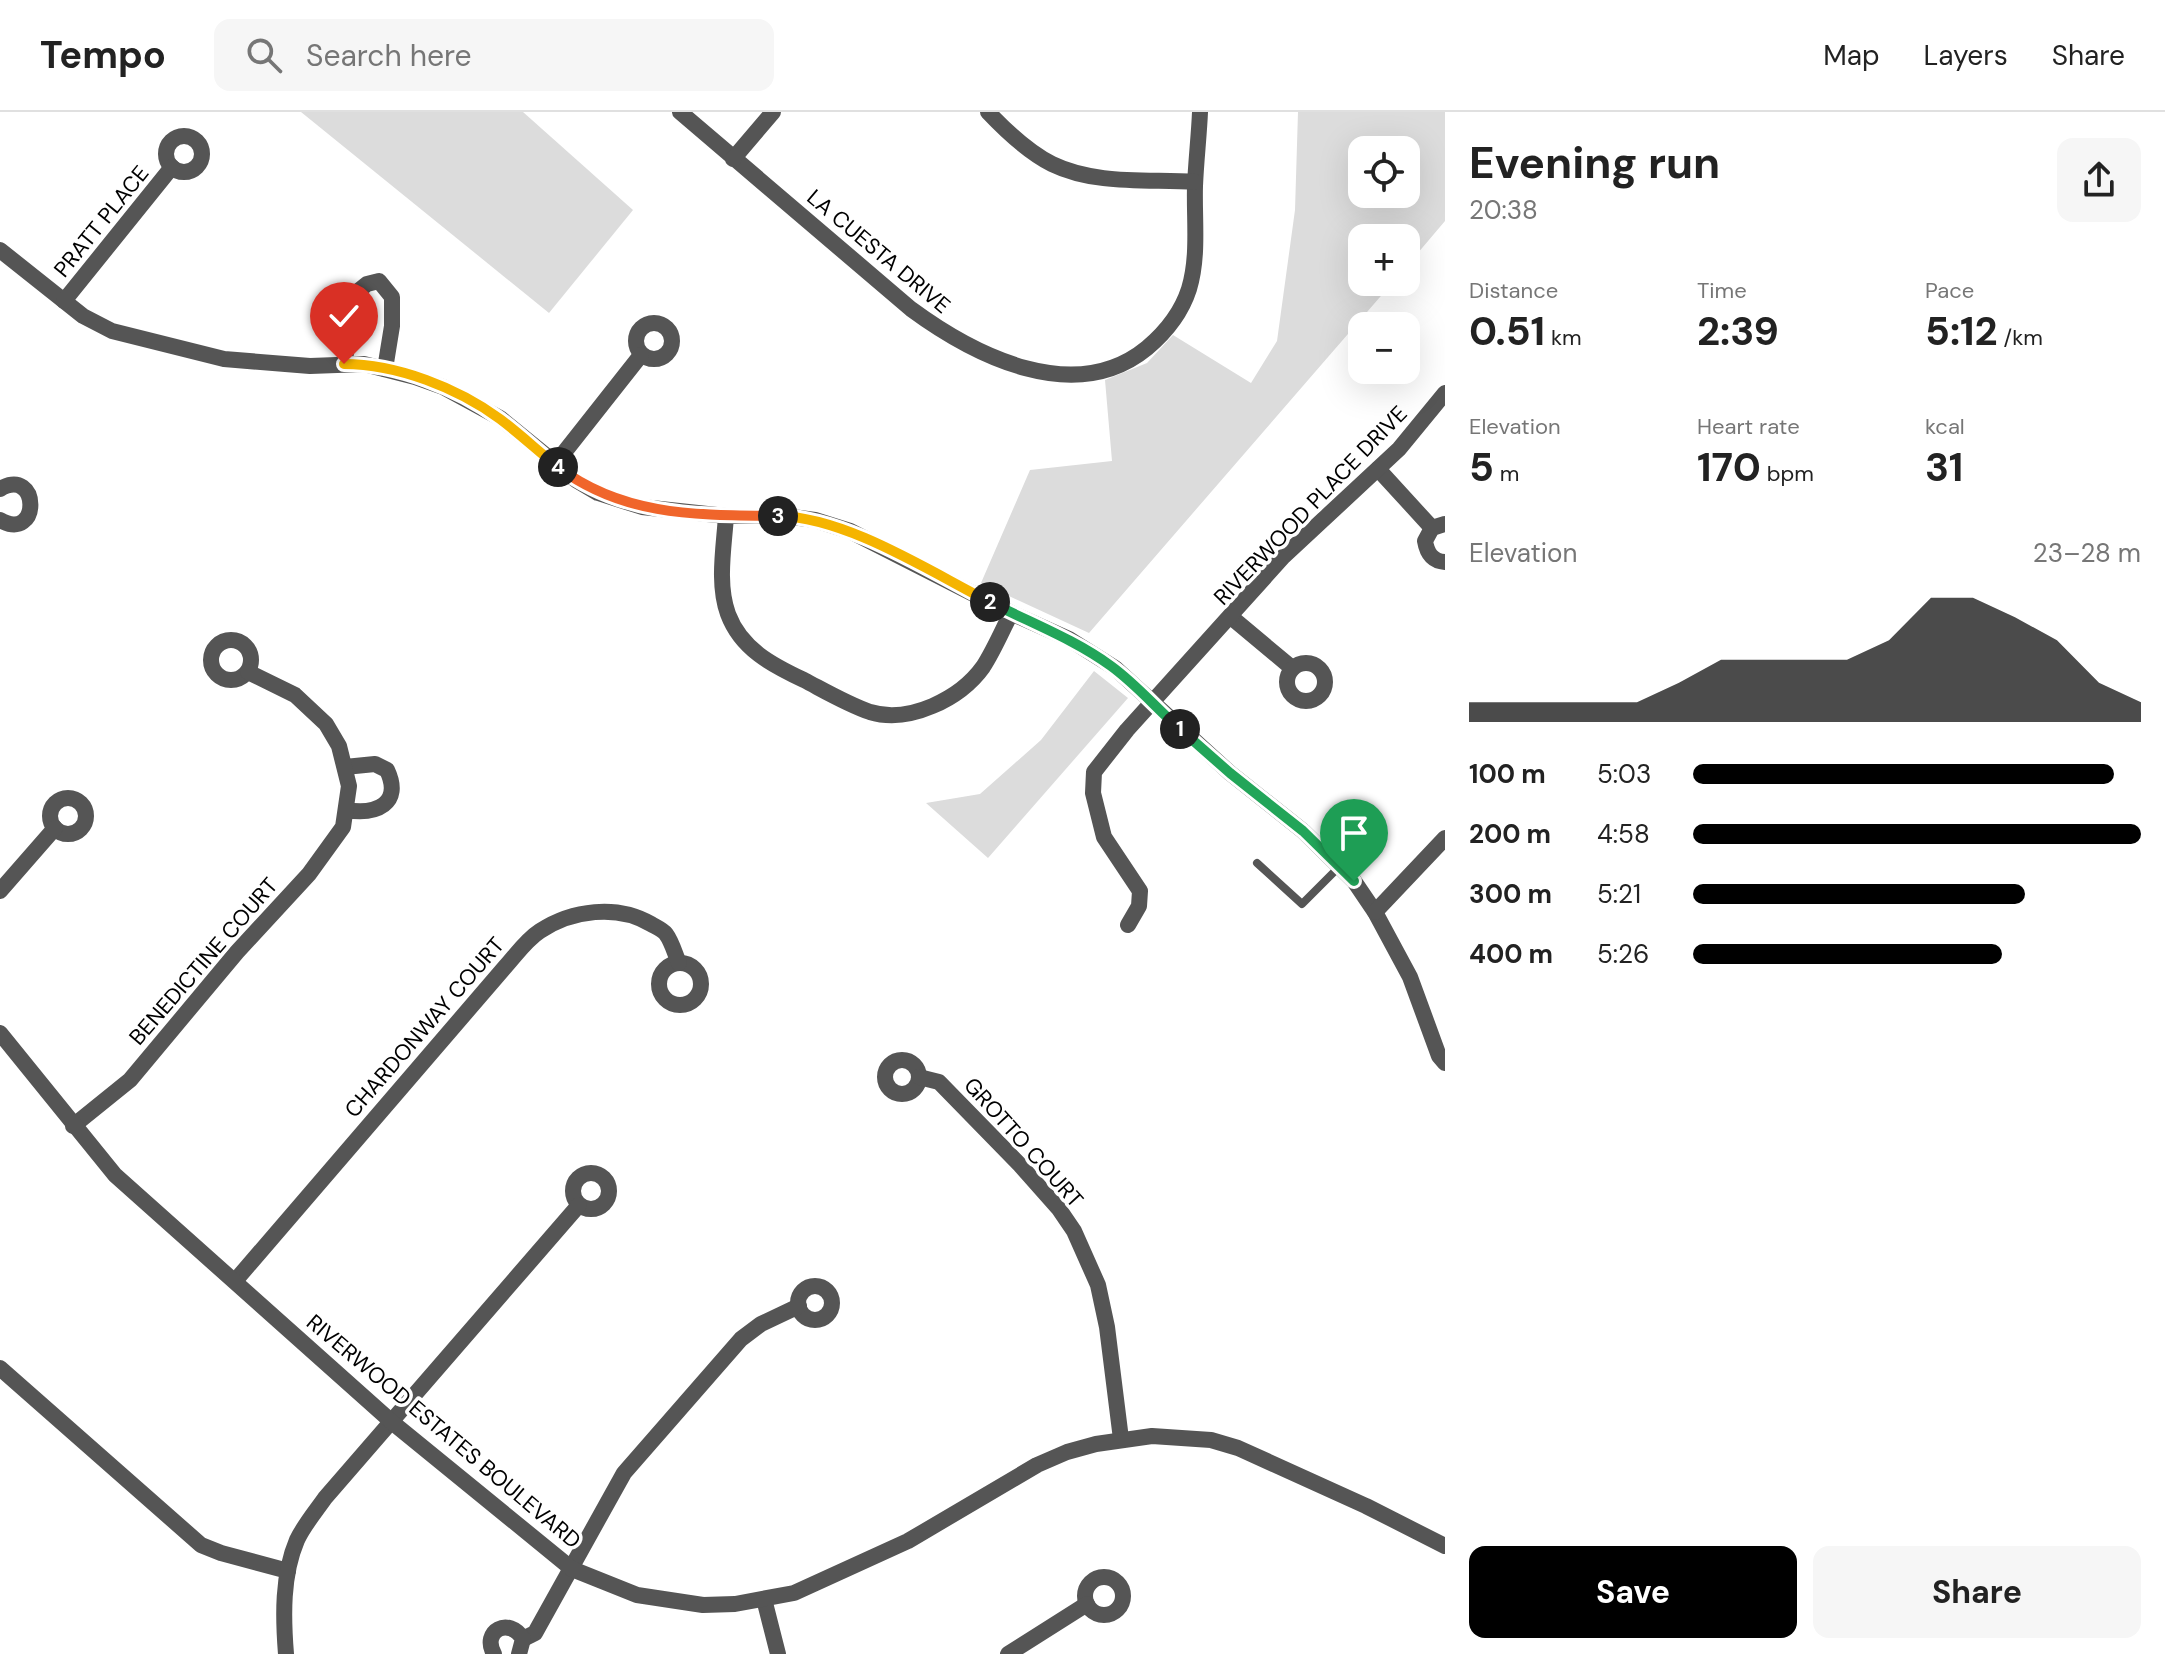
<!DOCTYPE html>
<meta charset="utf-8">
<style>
:root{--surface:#fff;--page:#f6f6f6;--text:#222;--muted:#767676;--line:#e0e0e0;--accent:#000}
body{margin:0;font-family:"DM Sans",sans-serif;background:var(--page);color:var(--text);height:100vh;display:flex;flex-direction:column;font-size:30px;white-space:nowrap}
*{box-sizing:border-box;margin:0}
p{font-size:26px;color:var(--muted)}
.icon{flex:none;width:44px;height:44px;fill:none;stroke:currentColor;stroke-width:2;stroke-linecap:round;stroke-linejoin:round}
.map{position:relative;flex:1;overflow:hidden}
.side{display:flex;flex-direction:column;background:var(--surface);width:720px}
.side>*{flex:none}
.fabs{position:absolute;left:1348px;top:24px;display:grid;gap:16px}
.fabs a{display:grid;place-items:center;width:72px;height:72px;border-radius:16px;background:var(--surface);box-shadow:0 8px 32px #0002;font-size:40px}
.pin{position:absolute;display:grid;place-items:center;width:68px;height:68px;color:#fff;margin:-82px -34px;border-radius:50% 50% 50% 0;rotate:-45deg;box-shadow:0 0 8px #0007}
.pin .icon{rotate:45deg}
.km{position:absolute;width:40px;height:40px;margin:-20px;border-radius:50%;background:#222;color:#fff;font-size:22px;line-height:40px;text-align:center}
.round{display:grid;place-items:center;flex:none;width:84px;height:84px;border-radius:16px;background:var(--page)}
.summary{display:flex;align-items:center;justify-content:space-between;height:136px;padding:0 24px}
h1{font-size:44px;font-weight:700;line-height:60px}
.metrics{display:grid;grid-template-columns:repeat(3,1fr);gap:12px;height:136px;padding:8px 24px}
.metrics div{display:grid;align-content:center}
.metrics b{font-size:40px;font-weight:700}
.metrics small{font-size:22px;font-weight:400}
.metrics p{font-size:22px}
.chart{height:224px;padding:16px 24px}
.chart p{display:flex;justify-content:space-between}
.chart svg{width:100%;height:144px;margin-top:8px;fill:var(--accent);opacity:.7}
.primary-button{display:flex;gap:16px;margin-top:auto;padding:16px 24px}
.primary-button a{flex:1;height:92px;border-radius:16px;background:var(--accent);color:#fff;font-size:32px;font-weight:700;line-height:92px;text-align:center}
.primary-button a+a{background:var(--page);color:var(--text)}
ul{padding:0 24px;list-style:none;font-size:26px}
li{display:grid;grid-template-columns:128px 96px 1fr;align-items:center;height:60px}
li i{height:20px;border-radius:10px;background:var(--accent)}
header{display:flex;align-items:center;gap:48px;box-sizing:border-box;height:112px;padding:0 40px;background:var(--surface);border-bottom:2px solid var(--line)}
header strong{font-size:38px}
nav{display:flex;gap:44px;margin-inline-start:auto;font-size:28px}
.search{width:560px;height:72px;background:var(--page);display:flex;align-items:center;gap:20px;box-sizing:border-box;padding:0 28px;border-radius:16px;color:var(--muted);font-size:30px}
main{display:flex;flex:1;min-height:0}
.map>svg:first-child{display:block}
</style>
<header>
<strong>Tempo</strong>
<div class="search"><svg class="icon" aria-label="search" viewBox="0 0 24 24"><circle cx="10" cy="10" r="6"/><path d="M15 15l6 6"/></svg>Search here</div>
<nav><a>Map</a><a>Layers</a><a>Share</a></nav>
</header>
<main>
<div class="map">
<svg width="1445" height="1542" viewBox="0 0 1445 1542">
<rect width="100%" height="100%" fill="#fff"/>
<g fill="#dcdcdc" fill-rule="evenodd">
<path d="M301,0H523L633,98L549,201Z"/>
<path d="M1298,0H1445V109L1406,155V126H1362V170H1393L1089,521L981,471L1030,358L1112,349L1105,268L1147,251L1173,223L1251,271L1277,229L1295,98ZM1362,38H1406V82H1362Z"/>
<path d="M1094,559L1128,586L988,746L926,691L980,682L1041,628Z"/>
</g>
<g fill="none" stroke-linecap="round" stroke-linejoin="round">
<path stroke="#555" stroke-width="8" d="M1257,751L1302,792L1339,755"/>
<g stroke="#555" stroke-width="16">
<path d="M680,0L911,197C975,244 1075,295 1147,236C1166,220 1181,202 1189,177C1199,144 1194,108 1195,74C1196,49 1199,24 1200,0"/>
<path d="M988,0C1006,19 1028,40 1052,52C1095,73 1148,67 1195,70"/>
<circle cx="184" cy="42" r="18"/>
<path d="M733,47L773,0"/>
<path d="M0,138L83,204L112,219L224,247L310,254L364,252L415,265L443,275L500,306L576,368L598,381L642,395L726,404H785L815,408L850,419L1011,501L1069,527L1115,556L1230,661L1303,719L1354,769L1375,800L1410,865L1439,944L1445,951"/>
<path d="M64,189L172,55"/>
<circle cx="654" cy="229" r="18"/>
<path d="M344,252L357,180L367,172L379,169L392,185V214L385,257"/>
<path d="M555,352L641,243"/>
<path d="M1378,357L1432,416"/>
<path d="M0,377C40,354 41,431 0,408"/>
<path d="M726,404C724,435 717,472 728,502C741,537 772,553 804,568C825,579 847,592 870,600C909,612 960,587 983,555C994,538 1002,519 1011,501"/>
<path d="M1445,412L1432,416L1425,429C1427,441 1432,449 1445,450"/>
<path d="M1231,505L1292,556"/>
<circle cx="231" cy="548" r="20"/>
<circle cx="1306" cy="570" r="19"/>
<path d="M345,655L375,652L387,658C403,692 376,703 346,698"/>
<circle cx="68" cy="704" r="18"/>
<path d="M0,779L55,716"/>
<path d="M1375,800L1445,726"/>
<path d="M1128,813L1139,794L1140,779L1104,725L1093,681L1094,660L1127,618L1283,445L1399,337L1445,281"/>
<circle cx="680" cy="872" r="21"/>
<circle cx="902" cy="965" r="17"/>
<path d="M919,965L939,970L1020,1053L1059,1097L1074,1119L1098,1173L1107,1215L1121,1327"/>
<path d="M73,1014L130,968L237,840L309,762L343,715L349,674L339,634L326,612L295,583L248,560"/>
<circle cx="591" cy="1079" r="18"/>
<path d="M235,1169L505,855C516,843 526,828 540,819C572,798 617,792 651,812C656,815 663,818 666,822C672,830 675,842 679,851"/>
<circle cx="815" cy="1191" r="17"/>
<path d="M0,1256L201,1433L221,1441L288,1459"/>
<circle cx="1104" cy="1484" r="19"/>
<path d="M764,1487L778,1542"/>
<path d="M523,1527L535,1521L624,1361L741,1227L761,1212L799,1194"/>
<path d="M286,1542C283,1505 282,1463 297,1428C304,1413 316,1399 325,1386L579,1093"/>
<path d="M494,1542C481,1519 509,1504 523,1527L519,1542"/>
<path d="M1008,1542L1087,1492"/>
</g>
<path stroke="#555" stroke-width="16" d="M0,921L115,1063L393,1311L572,1457L637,1483L703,1493L735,1492L794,1481L908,1429L1037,1353L1067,1340L1096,1332L1152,1324L1211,1328L1238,1336L1366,1394L1445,1434"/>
</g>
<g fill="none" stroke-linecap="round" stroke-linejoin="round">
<defs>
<path id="split-1" d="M1180,617L1230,661L1303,719L1354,769"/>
<path id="split-2" d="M990,490C1031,511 1074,527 1111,554C1136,572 1157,597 1180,617"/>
<path id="split-3" d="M778,404C846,405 929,459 990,490"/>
<path id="split-4" d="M558,355C624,405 699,403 778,404"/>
<path id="split-5" d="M344,252C397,252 458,276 500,307C520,322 538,339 558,355"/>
</defs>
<use href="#split-1" stroke="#fff" stroke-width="16"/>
<use href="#split-2" stroke="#fff" stroke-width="16"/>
<use href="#split-3" stroke="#fff" stroke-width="16"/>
<use href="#split-4" stroke="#fff" stroke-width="16"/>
<use href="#split-5" stroke="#fff" stroke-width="16"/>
<use href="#split-1" stroke="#22a559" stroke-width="10"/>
<use href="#split-2" stroke="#22a559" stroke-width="10"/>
<use href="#split-3" stroke="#f5b400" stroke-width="10"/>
<use href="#split-4" stroke="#f0652b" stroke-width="10"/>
<use href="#split-5" stroke="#f5b400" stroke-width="10"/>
</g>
<g text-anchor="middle" stroke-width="7" stroke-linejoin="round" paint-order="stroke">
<g font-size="22" fill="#000" stroke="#fff">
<text transform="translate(101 109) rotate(-51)" y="8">PRATT PLACE</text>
<text transform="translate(879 139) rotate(40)" y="8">LA CUESTA DRIVE</text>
<text transform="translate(1310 393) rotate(-46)" y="8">RIVERWOOD PLACE DRIVE</text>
<text transform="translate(203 849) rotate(-49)" y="8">BENEDICTINE COURT</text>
<text transform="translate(424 915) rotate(-49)" y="8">CHARDONWAY COURT</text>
<text transform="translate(1024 1030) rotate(48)" y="8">GROTTO COURT</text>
<text transform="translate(444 1319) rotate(40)" y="8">RIVERWOOD ESTATES BOULEVARD</text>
</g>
</g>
</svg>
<div class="fabs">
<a><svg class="icon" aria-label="locate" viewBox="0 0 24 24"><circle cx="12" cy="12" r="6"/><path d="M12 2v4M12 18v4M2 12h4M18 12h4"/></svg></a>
<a>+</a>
<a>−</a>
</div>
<div class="pin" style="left:1354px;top:769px;background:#1e9e55"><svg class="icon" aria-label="arrive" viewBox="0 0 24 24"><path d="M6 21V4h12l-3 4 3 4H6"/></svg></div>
<div class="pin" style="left:344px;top:252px;background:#d93025"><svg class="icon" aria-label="check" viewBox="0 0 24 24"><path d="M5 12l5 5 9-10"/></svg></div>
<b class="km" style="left:1180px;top:617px">1</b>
<b class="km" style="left:990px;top:490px">2</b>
<b class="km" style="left:778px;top:404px">3</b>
<b class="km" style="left:558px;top:355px">4</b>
</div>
<section class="side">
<div class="summary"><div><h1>Evening run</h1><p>20:38</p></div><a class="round"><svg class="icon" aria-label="share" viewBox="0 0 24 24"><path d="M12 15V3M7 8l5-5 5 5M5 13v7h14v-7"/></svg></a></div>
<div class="metrics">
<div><p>Distance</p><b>0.51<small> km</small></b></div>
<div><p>Time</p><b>2:39</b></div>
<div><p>Pace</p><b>5:12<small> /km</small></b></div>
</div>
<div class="metrics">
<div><p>Elevation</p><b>5<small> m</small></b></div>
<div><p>Heart rate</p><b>170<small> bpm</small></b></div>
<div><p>kcal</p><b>31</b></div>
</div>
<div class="chart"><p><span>Elevation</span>23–28 m</p>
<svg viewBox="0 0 160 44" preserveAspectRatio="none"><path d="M0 44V38L10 38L20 38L30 38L40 38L50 32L60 25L70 25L80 25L90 25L100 19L110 6L120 6L130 12L140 19L150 32L160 38V44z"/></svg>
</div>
<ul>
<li><b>100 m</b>5:03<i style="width:94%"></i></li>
<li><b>200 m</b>4:58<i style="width:100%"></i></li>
<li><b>300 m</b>5:21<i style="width:74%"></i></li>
<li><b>400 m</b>5:26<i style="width:69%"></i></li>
</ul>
<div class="primary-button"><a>Save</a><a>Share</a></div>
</section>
</main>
